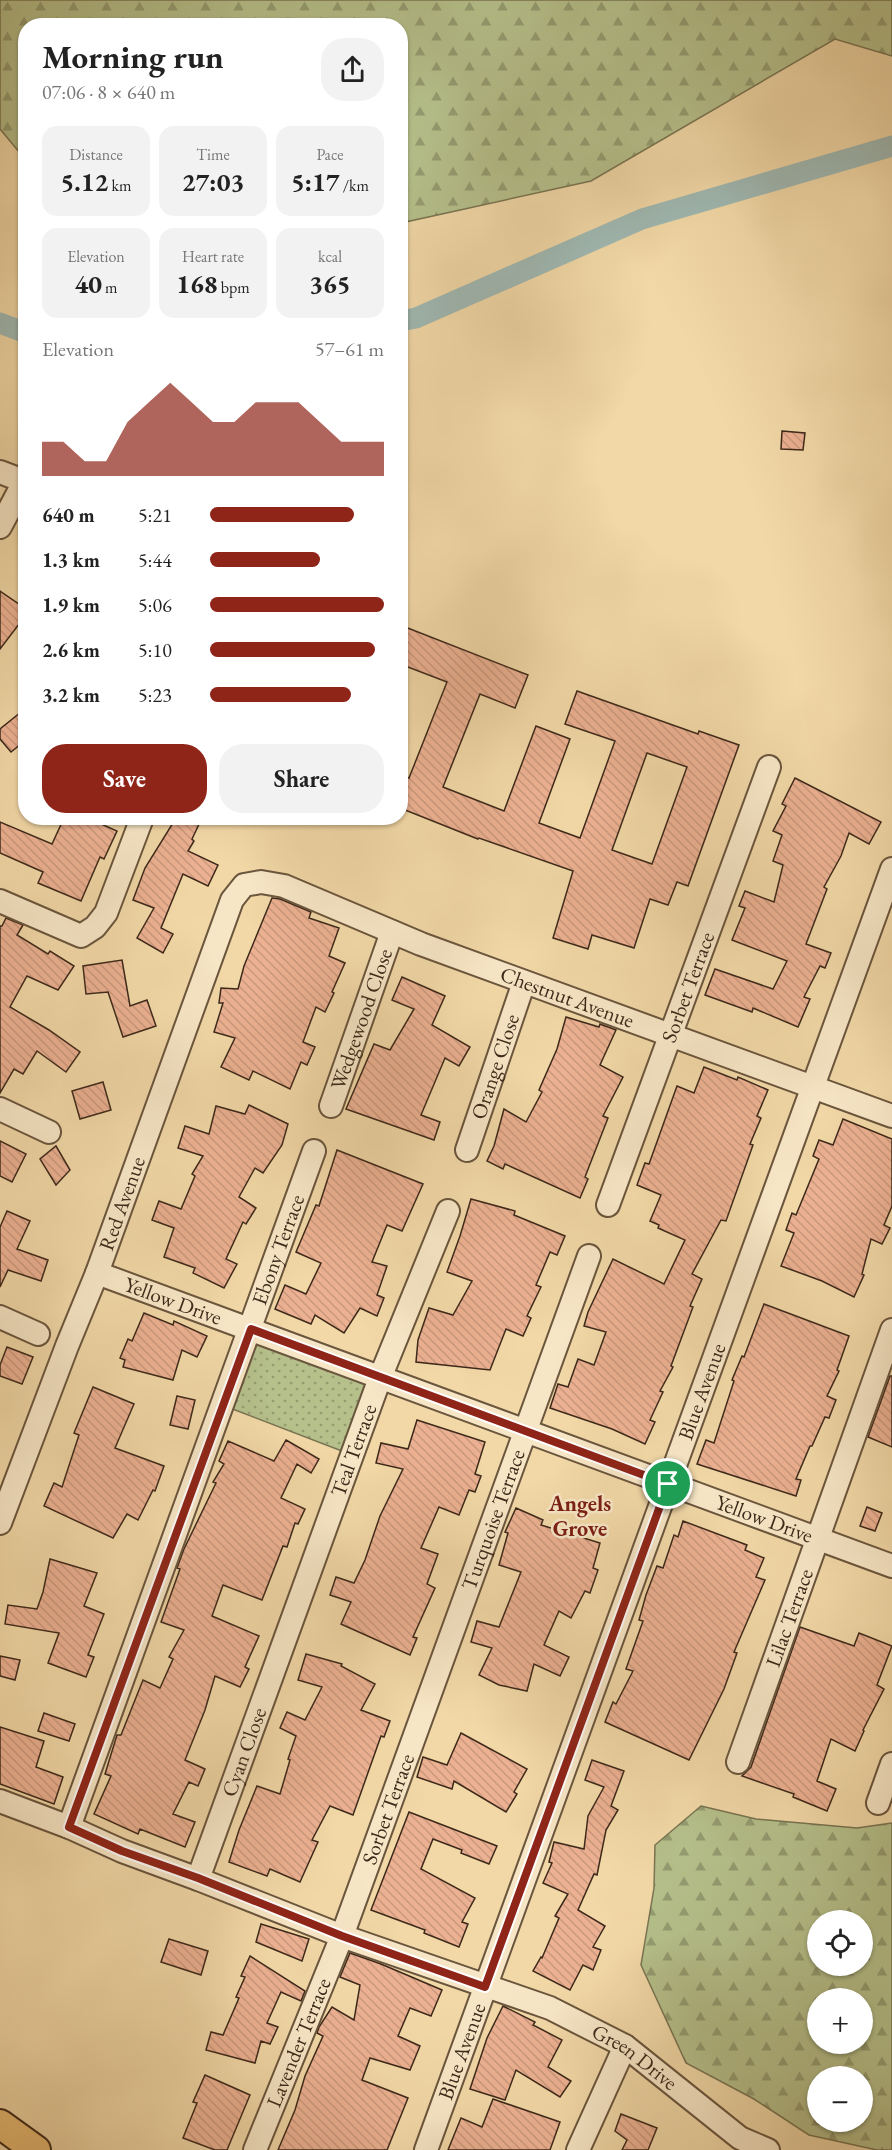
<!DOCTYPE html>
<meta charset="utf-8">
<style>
:root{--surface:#fff;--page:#f2f2f2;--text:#222;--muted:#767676;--accent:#8f2418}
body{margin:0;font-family:"EB Garamond",serif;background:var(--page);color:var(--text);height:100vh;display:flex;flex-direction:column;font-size:22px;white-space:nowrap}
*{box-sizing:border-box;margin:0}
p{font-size:20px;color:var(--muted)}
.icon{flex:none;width:33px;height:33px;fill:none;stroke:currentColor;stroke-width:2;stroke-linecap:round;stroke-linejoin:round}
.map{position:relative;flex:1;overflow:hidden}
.panel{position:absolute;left:18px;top:18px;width:390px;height:807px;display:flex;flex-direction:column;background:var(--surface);border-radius:24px;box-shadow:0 2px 4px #0004}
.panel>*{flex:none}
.fabs{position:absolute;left:807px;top:1910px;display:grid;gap:12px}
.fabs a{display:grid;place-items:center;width:66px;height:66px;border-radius:50%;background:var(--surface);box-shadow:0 2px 4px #0004;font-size:30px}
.pin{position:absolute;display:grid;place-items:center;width:51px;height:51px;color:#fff;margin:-26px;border:3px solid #fff;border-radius:50%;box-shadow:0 2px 6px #0007}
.round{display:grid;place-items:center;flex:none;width:63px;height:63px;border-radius:24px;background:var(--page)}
.summary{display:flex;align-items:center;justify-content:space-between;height:102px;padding:0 24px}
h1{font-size:33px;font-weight:700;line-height:45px}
.figures{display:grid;grid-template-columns:repeat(3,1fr);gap:9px;height:102px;padding:6px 24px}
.figures div{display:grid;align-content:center;border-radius:15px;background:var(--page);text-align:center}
.figures b{font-size:26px;font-weight:700}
.figures small{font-size:16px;font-weight:400}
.figures p{font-size:16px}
.chart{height:168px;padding:12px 24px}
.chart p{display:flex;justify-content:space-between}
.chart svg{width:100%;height:108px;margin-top:6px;fill:var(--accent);opacity:.7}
.primary-button{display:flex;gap:12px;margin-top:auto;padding:12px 24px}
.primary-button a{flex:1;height:69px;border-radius:24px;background:var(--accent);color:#fff;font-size:24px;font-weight:700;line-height:69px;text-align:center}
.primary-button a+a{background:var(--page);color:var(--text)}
ul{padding:0 24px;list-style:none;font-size:20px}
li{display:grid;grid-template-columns:96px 72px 1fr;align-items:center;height:45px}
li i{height:15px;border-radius:8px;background:var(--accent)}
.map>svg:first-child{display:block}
</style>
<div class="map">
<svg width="892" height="2150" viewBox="0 0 892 2150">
<defs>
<pattern id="grass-dots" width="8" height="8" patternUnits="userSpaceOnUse" patternTransform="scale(1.5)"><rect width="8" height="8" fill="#b5c08b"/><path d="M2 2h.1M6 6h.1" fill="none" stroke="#949c71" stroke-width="1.8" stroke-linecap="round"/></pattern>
<pattern id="forest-firs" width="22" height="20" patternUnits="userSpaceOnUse" patternTransform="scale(1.5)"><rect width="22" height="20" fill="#b5c08b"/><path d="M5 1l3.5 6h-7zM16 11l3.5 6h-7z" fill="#949c71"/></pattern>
<pattern id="building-back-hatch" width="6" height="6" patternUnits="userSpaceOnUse" patternTransform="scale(1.5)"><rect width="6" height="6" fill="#ecb192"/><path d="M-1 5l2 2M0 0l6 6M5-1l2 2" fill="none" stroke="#cb987d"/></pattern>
</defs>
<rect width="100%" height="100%" fill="#f2d8a7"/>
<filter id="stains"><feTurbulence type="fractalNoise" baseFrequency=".00333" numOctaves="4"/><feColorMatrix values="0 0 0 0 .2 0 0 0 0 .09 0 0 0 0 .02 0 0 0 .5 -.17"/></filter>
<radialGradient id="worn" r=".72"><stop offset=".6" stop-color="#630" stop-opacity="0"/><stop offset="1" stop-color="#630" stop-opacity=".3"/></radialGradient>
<path fill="url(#grass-dots)" stroke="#797452" stroke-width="1.5" d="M255,1340L373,1385L347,1453L230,1408Z"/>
<g fill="url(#forest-firs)" stroke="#797452" stroke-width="1.5" fill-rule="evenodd">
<path d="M0,0H892V56L835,39L591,181L401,223L400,26H26L25,159L0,129Z"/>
<path d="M701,1806L756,1819L857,1828L892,1823V2150H877L809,2135L754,2099L686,2063L641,1965L654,1888L655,1845ZM818,1920H862V1965H818ZM818,1998H862V2043H818ZM818,2076H862V2121H818Z"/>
</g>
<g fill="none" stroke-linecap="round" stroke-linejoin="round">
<g stroke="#9fb8b2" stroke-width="21">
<path d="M400,321L416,318L642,219L892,146"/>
<path d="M0,323L26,333"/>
</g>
</g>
<g fill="url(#building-back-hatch)" stroke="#3d291a" stroke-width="1.5" fill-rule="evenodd">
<path d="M782,431L805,433L803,450L781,449Z"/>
<path d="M0,591L26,609V615L0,649Z"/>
<path d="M400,625L528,675L515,708L480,694L443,787L504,811L536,726L570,739L539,823L580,838L615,741L565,724L577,691L698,734L699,731L739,745L688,886L677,882L668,905L650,899L634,948L592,935L588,949L553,938L573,871L479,838L478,839L400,808V774L409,778L447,682L400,664ZM647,753L687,767L652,864L612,850Z"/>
<path d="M26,708V740L11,752L0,739V729Z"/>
<path d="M795,778L881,822L869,844L849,833L841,856L824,887L827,889L806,944L831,953L825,968L820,966L804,997L810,999L798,1027L753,1008L752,1012L705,995L715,969L773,989L787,961L732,940L745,908L739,906L745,891L774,902L783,865L773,861L782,835L773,831L786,806L782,804Z"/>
<path d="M64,818H88L117,831L104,859L100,857L81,901L38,883L43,872L0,853V822L52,844Z"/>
<path d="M176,818H202L192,839L194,841L188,851L218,865L208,886L183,874L161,928L173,934L163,953L137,938L154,908L133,900L145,868Z"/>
<path d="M272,898L280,899L311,912L309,918L339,928L329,956L345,963L332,992L334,993L325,1012L316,1007L303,1042L315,1047L307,1065L301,1062L290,1089L253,1071L249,1080L221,1067L235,1038L214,1032L223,1003H219L221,988L238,989L244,966Z"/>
<path d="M6,918L23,925L17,935L48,954L50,951L74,966L58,990L27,976L10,1007L49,1030L80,1052L66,1072L37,1051L23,1074L14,1069L0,1093V926H2Z"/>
<path d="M122,960L130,1006L147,1000L156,1026L123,1037L108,992L86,994L83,966Z"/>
<path d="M402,977L445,996L432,1025L470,1047L459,1066L445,1058L421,1115L440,1122L434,1140L346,1109L374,1044L390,1050L414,1009L392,1000Z"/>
<path d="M566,1017L599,1027L600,1024L616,1030L600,1065L623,1077L603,1116L608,1118L585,1177L588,1179L580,1198L505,1164L503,1169L487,1161L494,1146L504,1109L526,1122L542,1092L539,1090L557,1049Z"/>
<path d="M704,1067L737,1080L738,1077L768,1090L757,1116L761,1118L750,1144L753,1145L726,1221L721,1220L692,1274L702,1279L690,1306L693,1307L671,1366L673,1367L660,1391L663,1392L650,1420L655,1422L645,1444L612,1429L550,1408L558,1384L568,1387L578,1359L594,1365L606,1332L584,1326L588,1312L613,1259L664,1284L685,1240L658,1228L659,1225L650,1221L661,1195L637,1185L645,1163L649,1164L677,1086L694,1093Z"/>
<path d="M103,1082L111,1110L80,1119L72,1091Z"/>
<path d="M249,1105L288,1124L282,1145L263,1173L255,1168L239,1197L256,1208L246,1224L243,1222L226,1259L237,1264L224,1288L193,1273L195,1268L164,1257L174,1228L152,1220L159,1201L181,1209L195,1176L192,1174L203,1156L178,1148L185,1126L209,1134L216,1106L245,1114Z"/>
<path d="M843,1119L892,1139V1206L884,1225L890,1228L882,1244L871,1239L862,1274L864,1275L854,1297L822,1281L781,1266L794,1233L786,1230L792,1213L796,1215L819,1159L813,1156L819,1140L833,1145Z"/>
<path d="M0,1141L26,1154L12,1182L0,1176Z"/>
<path d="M56,1146L70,1170L56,1185L40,1159Z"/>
<path d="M337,1150L423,1184L402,1231L387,1225L372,1262L387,1266L377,1295L384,1298L377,1316L360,1308L344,1333L315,1315L311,1324L275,1309L285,1285L306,1294L321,1263L296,1252L316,1205L319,1206Z"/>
<path d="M471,1199L515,1211L514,1215L565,1236L557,1255L550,1252L536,1285L541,1287L527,1316L531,1318L523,1336L506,1329L490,1370L416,1362L418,1340L429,1308L453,1315L472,1281L447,1272L460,1236Z"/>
<path d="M7,1211L30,1221L17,1249L48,1260L41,1281L8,1270L0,1287V1227Z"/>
<path d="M764,1304L849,1336L837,1370L839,1371L827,1396L836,1400L829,1418L825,1417L812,1446H810L796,1479L801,1480L796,1496L697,1464L706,1440L714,1443L734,1381L732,1380L742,1356L744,1357Z"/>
<path d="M144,1313L173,1325L174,1321L207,1336L197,1357L182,1350L173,1380L123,1367L125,1360L120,1358L128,1339L132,1341Z"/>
<path d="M7,1347L33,1357L22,1384L0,1376V1365Z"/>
<path d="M890,1376H892V1447L868,1437Z"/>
<path d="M93,1387L134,1404L115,1448L164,1466L155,1491L153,1490L138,1520L127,1514L113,1538L44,1506L54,1483L62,1487L79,1435L74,1433Z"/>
<path d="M177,1396L195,1400L188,1429L170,1425Z"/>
<path d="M417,1420L485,1442L475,1474L481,1476L475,1492L469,1490L459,1515L439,1507L421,1548L438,1554L427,1584L435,1588L413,1637L417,1638L410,1655L341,1624L351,1602L330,1595L336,1577L354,1583L365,1560L380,1516L403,1469L376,1463L381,1443L408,1449Z"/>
<path d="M286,1440L319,1459L311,1473L297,1464L281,1498L305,1509L298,1524L295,1523L287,1547L283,1546L262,1600L223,1585L212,1616L259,1636L245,1667L249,1669L240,1687L215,1676L205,1710L185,1760L205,1769L198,1786L189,1782L173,1814L195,1822L185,1847L140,1829L138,1834L94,1814L111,1776L105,1774L117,1735H121L143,1680L160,1688L173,1659L169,1657L184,1630L161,1622L180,1569L177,1568L184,1549L216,1483L213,1482L224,1464L219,1461L228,1441L274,1461Z"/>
<path d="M867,1507L882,1513L875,1531L860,1526Z"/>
<path d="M516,1508L543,1520L541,1525L600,1543L593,1568L598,1570L590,1593L585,1591L571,1618L559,1611L544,1645L569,1657L560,1676L534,1664L527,1691L499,1685L479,1675L492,1648L471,1642L477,1621L499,1627L521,1572L499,1565L508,1533L505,1532Z"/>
<path d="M683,1521L747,1545L745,1550L764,1558L756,1577L765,1580L734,1652L737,1653L724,1689L689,1760L605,1722L613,1702L616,1704L633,1671L626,1669L643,1621L639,1620L646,1595L657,1566L663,1568L674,1535L678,1537Z"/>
<path d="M50,1559L97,1573L84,1606L104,1614L88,1655L94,1657L86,1677L48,1663L59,1633L5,1624L8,1605L37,1609L43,1592Z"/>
<path d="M800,1627L854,1646L859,1633L892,1646L877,1685L884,1689L863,1730L864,1731L855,1751L831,1739L817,1781L836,1789L827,1811L793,1797L794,1794L742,1776L751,1767Z"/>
<path d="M306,1654L342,1664L341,1666L375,1684L361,1710L390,1721L384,1737L381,1736L353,1815L330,1806L312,1840L318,1842L300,1882L270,1869L267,1876L229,1862L239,1830L257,1786L280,1794L290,1760L288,1759L296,1736L280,1728L287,1712L305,1720L322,1687L298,1680Z"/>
<path d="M0,1656L20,1660L15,1680L0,1676Z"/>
<path d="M44,1713L75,1724L69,1741L38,1731Z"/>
<path d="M0,1727L44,1741L36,1767L63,1777L54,1804L0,1784Z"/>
<path d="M461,1733L527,1769L514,1792L517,1794L506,1812L454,1781L452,1789L417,1777L423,1757L447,1765Z"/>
<path d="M592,1760L624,1771L611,1806L618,1810L606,1830L597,1875L594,1874L578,1910L605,1926L593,1947L601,1950L593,1970L583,1965L570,1990L533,1971L541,1957L542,1958L559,1918L555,1916L568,1894L543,1883L552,1863L549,1862L554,1842L584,1849L588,1816L604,1787L585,1780Z"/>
<path d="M409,1812L497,1846L489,1864L461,1853L462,1850L433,1839L421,1869L475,1898L462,1922L468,1924L459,1947L424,1933L425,1930L371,1910Z"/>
<path d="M261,1924L309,1939L302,1961L256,1942Z"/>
<path d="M169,1939L208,1951L201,1975L161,1962Z"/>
<path d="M350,1953L381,1964L442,1990L431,2016L410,2008L398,2036L420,2046L410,2070L370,2058L362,2080L408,2098L387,2150H278L295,2110L305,2076L323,2036L317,2033L319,2027L332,2007L354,2020L360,1985L340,1977Z"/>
<path d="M250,1956L305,1991L301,2001L281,1992L267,2023L278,2027L270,2044L261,2041L255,2063L206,2050L211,2032L223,2035L239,1998L236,1997L245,1977L241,1976Z"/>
<path d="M503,2006L535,2022L533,2025L562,2040L548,2067L571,2081L560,2097L516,2070L505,2100L470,2089L487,2038Z"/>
<path d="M205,2075L250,2095L227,2150H215L183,2138L197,2103L193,2102Z"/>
<path d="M493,2099L560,2122L550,2150H448L461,2118L482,2127Z"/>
<path d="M621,2114L657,2128L648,2150H622L627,2140L615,2131Z"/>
</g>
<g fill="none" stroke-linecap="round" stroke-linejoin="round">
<defs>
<g id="minor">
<path d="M0,472L26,482"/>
<path d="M0,527L24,482"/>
<path d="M0,901L81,936L95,927L106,913L142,818"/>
<path id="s1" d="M331,1106L392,932"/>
<path d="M0,1109L49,1132"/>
<path id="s2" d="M467,1150L524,982"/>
<path id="s3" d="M608,1205L769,767"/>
<path id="s4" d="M97,1273L892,1566"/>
<path d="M0,1317L38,1334"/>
<path id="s5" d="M0,1523L67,1346L97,1273L232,900L244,885L261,882L284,886L421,944L892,1116"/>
<path id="s6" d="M738,1762L892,1330"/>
<path id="s7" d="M0,1801L69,1827L122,1851L198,1879L342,1936L550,2008L625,2046L740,2138L768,2150"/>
<path d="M878,1803L892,1764"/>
<path id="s8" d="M69,1827L314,1151"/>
<path id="s9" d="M198,1879L380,1378L448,1211"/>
<path id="s10" d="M255,2150L342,1936L589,1256"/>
<path id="s11" d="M426,2150L892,869"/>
<path d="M578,2150L625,2046"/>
</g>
<path id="major" d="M0,2124L36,2150"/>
</defs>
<use href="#minor" stroke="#6a553d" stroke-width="26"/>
<use href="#major" stroke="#3d291a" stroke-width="32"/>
<use href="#minor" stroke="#f7e6c6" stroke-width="22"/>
<use href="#major" stroke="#e9bc74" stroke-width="28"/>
</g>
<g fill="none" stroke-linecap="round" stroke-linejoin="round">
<defs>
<path id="route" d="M251,1329L668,1484L485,1987L342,1936L198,1878L122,1851L69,1827Z"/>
</defs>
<use href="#route" stroke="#fff" stroke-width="12"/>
<use href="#route" stroke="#8f2418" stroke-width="8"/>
</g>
<g text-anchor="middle" stroke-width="5" stroke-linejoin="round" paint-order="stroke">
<g font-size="21" fill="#3d291a" stroke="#f7e6c6">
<text dy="7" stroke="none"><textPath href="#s3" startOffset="232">Sorbet Terrace</textPath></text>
<text dy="7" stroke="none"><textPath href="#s5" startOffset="1029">Chestnut Avenue</textPath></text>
<text dy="7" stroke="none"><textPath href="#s1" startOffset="92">Wedgewood Close</textPath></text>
<text dy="7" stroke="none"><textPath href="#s2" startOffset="88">Orange Close</textPath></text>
<text dy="7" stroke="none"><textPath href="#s5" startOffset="342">Red Avenue</textPath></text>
<text dy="7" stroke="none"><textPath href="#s8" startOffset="614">Ebony Terrace</textPath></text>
<text dy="7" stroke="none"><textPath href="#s4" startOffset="81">Yellow Drive</textPath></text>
<text dy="7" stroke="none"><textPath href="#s11" startOffset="807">Blue Avenue</textPath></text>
<text dy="7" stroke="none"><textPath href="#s9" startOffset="456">Teal Terrace</textPath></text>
<text dy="7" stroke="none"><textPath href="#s4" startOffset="711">Yellow Drive</textPath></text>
<text dy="7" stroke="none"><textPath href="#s10" startOffset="674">Turquoise Terrace</textPath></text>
<text dy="7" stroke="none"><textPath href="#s6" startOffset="153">Lilac Terrace</textPath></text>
<text dy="7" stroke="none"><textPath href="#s9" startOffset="135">Cyan Close</textPath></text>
<text dy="7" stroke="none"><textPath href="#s10" startOffset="366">Sorbet Terrace</textPath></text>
<text dy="7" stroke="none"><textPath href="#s10" startOffset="116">Lavender Terrace</textPath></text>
<text dy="7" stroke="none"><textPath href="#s11" startOffset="105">Blue Avenue</textPath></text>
<text dy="7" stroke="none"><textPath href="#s7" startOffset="686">Green Drive</textPath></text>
</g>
<g font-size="22" font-weight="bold" fill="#7a1f14" stroke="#f7e6c6">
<text x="580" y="1511">Angels<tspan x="580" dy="25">Grove</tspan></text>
</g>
</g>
<rect width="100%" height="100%" filter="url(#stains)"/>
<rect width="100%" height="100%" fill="url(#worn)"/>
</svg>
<div class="fabs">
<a><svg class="icon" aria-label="locate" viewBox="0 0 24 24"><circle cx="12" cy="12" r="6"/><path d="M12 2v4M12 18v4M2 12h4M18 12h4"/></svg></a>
<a>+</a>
<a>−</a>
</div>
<div class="pin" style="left:668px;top:1484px;background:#1e9e55"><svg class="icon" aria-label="arrive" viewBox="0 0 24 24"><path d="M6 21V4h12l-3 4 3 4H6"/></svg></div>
<section class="panel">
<div class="summary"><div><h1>Morning run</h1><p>07:06 · 8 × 640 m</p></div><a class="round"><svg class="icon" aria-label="share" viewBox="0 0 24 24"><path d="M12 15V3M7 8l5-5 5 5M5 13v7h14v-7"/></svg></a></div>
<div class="figures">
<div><p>Distance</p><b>5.12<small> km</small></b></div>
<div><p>Time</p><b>27:03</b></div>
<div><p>Pace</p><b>5:17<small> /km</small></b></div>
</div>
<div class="figures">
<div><p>Elevation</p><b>40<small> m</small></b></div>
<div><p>Heart rate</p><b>168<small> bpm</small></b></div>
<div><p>kcal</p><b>365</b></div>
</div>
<div class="chart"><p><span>Elevation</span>57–61 m</p>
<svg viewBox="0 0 160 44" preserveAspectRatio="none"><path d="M0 44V30L10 30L20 38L30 38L40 22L50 14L60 6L70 14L80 22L90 22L100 14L110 14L120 14L130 22L140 30L150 30L160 30V44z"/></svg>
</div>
<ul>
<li><b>640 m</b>5:21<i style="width:83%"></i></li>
<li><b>1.3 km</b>5:44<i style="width:63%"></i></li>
<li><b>1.9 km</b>5:06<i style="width:100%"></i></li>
<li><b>2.6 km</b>5:10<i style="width:95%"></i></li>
<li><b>3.2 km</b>5:23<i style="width:81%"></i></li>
</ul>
<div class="primary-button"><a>Save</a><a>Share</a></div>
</section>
</div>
